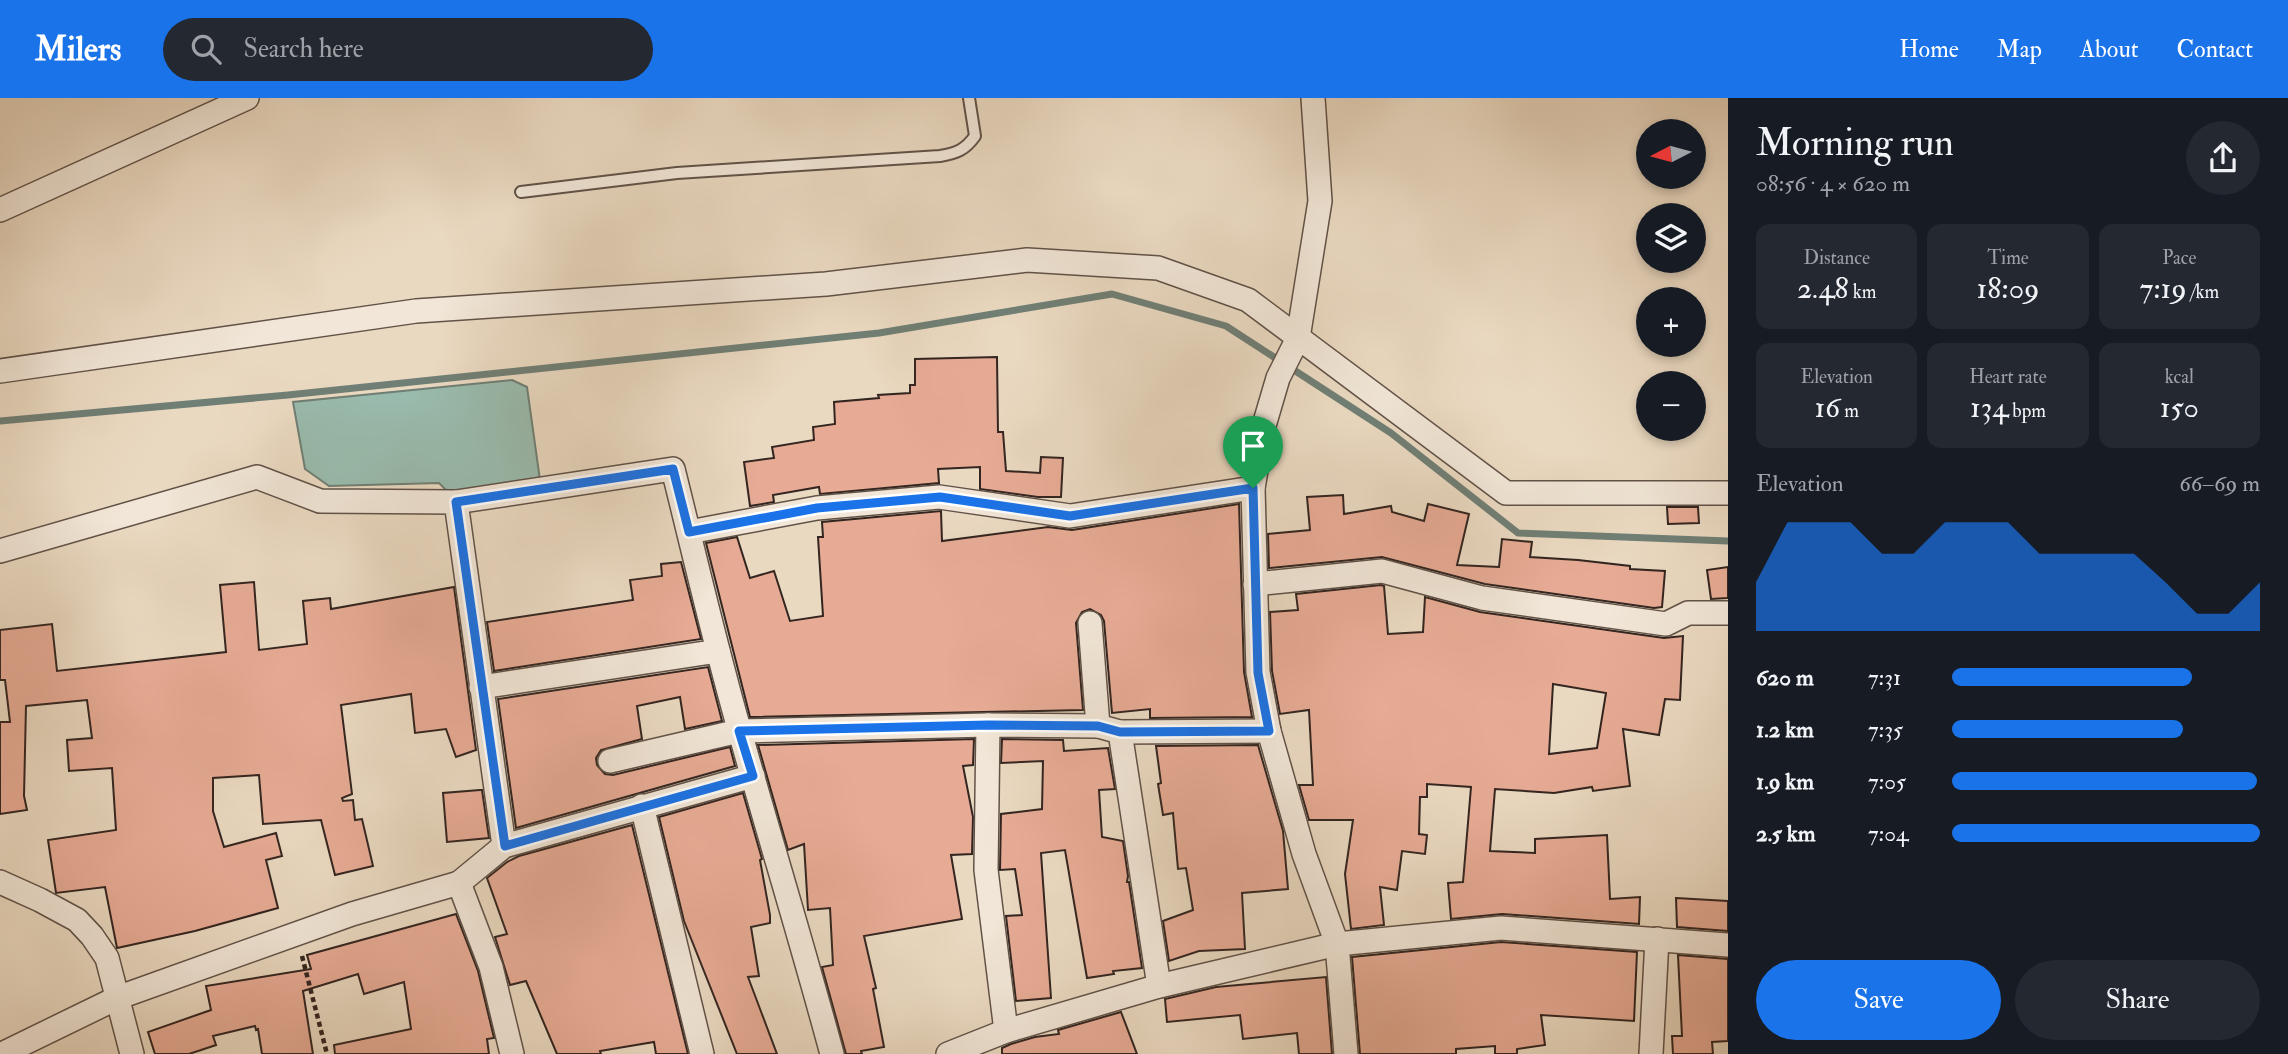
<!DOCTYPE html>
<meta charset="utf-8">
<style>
:root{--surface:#171b24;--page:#242831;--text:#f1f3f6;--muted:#9ea1a6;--accent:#1a73e8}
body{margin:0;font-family:"IM FELL Double Pica",serif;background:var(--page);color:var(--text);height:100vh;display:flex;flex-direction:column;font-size:26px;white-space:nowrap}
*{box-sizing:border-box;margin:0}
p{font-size:23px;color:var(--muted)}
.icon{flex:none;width:38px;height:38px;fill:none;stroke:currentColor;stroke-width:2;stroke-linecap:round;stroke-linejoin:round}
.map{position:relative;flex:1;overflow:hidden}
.panel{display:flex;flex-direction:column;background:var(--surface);width:560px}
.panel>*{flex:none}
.needle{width:46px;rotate:264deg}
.tools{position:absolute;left:1636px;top:21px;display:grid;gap:14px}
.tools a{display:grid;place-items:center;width:70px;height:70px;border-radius:50%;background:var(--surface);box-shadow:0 4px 10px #0003;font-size:35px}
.pin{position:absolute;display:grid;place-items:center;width:60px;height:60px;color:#fff;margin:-72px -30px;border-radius:50% 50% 50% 0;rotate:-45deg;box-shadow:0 0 7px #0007}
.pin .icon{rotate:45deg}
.round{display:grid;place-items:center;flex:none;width:74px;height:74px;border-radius:37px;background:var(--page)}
.headline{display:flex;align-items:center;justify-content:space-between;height:119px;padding:0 28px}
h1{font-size:38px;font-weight:600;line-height:52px}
.stats{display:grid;grid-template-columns:repeat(3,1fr);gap:10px;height:119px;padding:7px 28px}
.stats div{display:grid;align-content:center;border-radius:14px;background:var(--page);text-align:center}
.stats b{font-size:30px;font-weight:600}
.stats small{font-size:19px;font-weight:400}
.stats p{font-size:19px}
.chart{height:196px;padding:14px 28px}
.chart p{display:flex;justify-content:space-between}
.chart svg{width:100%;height:126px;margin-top:7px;fill:var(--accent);opacity:.7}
.button{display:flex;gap:14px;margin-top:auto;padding:14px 28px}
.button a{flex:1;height:80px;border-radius:42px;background:var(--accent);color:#fff;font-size:28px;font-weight:600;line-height:80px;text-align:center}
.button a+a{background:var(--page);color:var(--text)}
ul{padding:0 28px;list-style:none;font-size:23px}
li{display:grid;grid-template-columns:112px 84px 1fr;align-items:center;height:52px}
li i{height:18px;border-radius:9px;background:var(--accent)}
header{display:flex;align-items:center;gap:42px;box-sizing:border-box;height:98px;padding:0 35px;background:var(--accent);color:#fff}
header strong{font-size:33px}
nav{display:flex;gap:38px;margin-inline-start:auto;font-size:24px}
.search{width:490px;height:63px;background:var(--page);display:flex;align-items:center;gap:18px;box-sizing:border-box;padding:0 24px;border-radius:38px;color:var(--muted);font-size:26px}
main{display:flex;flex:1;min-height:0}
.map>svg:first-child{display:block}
</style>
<header>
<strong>Milers</strong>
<div class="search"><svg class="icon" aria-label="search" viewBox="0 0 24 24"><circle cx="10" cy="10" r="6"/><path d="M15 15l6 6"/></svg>Search here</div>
<nav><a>Home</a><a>Map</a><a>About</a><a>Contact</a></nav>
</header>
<main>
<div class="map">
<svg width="1728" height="956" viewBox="0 0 1728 956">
<rect width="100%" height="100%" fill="#ead9c1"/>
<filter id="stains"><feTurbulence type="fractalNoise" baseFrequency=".00286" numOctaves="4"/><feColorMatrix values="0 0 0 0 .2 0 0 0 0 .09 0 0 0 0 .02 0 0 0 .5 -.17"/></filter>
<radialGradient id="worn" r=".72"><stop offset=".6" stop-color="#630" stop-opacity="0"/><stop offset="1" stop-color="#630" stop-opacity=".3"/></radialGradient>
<path fill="#99bbad" stroke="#707f75" stroke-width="2" d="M512,282L527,289L540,382L450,396L439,385L329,388L305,371L293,304Z"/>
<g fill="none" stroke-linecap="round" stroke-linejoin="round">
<path stroke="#707f75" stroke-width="7" d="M0,323L288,297L879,235L1112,196L1226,228L1391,335L1518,435L1728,443"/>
</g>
<g fill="#e7ab95" stroke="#332520" stroke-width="2" fill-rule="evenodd">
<path d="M997,259L998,334H1003L1006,373L1040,375L1041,359L1063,360L1061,399H1038L980,391V369L938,371L939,385L820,396L819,389L773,397L774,404L750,408L744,364L774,360L772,349L814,342L813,329L835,326L834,304L879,300L878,297L910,295V287H915V261Z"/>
<path d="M1343,397L1344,416L1391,408L1392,414L1424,423L1428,406L1469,416L1457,467L1499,469L1502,441L1532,444L1530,459L1578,462L1630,468V471L1665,473L1662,509L1654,510L1485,486L1382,459L1269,470L1268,436L1310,432L1307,399Z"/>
<path d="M1239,406L1244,574L1252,619L1150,620V611L1112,615L1104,523L1101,517L1090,511L1082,514L1076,525L1083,612L750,619L706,445L737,439L750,480L774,473L790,523L823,518L818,439H823L822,424L941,413L942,443L1048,429L1072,432Z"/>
<path d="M1667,409H1698L1699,425L1668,426Z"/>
<path d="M681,464L701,541L494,573L487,524L633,502L630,482L662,478L661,466Z"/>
<path d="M1728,469V500L1711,501L1707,472Z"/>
<path d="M254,484L259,552L307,546L303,503L330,500L331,511L454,489L476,652L456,659L446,631L415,635L411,596L341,607L352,696L342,700L343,703L353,702L355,722L362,721L373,768L335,777L321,722L263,726L259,677L213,680V713L224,749L276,735L282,758L266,762L278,810L195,833L117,850L105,789L56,795L48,742L116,732L112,670L69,673L67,642L92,640L87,602L26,608L24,698L27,712L0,716V624H10L5,582H0V532L52,526L57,573L226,554L220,487Z"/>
<path d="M1381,487L1384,488L1388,536L1423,534L1425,499L1480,514L1664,540L1683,538L1680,602L1665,601L1659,637L1623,631L1630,688L1593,693L1592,689L1554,695L1495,691L1490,753L1535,755V741L1607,737L1610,801L1640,799L1639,826L1502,816L1451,821L1448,785L1463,784L1471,689L1427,686V699H1420L1419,736L1427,737L1425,756L1402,753L1397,792L1380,789L1384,827L1351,831L1345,776L1353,722H1309L1299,687H1313L1309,612L1280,616L1272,573L1270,514L1298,512L1296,496ZM1553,586L1606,595L1597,650L1549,656Z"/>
<path d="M708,569L722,623L685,631L680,599L637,608L642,641L601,652L596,660L597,667L605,676L613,677L730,649L735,668L516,730L498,601Z"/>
<path d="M974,641L973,667L963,668L973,719L972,756L951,757L962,821L864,838L876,890L873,891L884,949L861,953L862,956H846L822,869L833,867L830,810L808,812L804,746L788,752L758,647Z"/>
<path d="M1002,641L1063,642L1064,653L1108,650L1115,691L1099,692L1102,739L1123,743L1128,778L1127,784H1129L1142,870L1113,873L1114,876L1087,880L1065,752L1041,755L1051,900L1016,903L1006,818L1022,817L1015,771L1000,772L1001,716L1042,711L1043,663L1001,665Z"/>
<path d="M1258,647L1283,733L1288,791L1242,795L1245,851L1199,853L1169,863L1163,823L1193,812L1186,770L1178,771L1173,715L1163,717L1158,686L1161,685L1156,648Z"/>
<path d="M480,692H482L489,740L447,744L443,695Z"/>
<path d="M743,695L762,761L760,762L770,817V825L751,829L759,878L748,879L777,956H737L684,823L659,719Z"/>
<path d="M632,727L688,956H656L654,944L600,953L601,956H557L526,883L510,887L495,839L507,836L487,780L507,764L519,758Z"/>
<path d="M1676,800L1728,803V833L1677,829Z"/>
<path d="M456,816L478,873L494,940L487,941L489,956H335L334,947L411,931L404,884L364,896L358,876L303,893L313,956H262L258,931L256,932L255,928L213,938L216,947L189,956H155L148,934L211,912L206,888L311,871L307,857Z"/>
<path d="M1501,844L1637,854L1634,923L1541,917L1545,947L1517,951V956H1495V948L1456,951V956H1360L1352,859Z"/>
<path d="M1678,857L1728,861V943L1712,944L1713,956H1673L1672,938H1682Z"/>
<path d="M1326,879L1332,956H1299L1297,935L1243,941L1240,917L1167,924L1165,901L1216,889Z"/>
<path d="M1121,914L1137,956H1002V950L1011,946L1035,939L1059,936L1058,932Z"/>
</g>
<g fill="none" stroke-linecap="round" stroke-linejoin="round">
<defs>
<path id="lane" d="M521,94L677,75L940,58C957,55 965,52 975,38L969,0"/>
<g id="street">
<path d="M1313,0L1320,103L1298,240L1278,280L1263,331L1253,390L1258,574L1269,633L1304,756L1337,846L1346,956"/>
<path d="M0,112L247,0"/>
<path d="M0,273L416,213L826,186L1027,162L1158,170L1248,202L1506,395H1728"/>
<path d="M456,404L673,371C695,459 715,547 740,634C770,741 803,848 832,956"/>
<path d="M689,434L817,410L939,399L1070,418L1253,390"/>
<path d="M0,453L257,379L320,403L456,404L504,748"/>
<path d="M1255,486L1382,473L1482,500L1666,526L1688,515H1728"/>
<path d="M1090,525L1098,628"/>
<path d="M481,589L718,553"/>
<path d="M988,627L986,772L1006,933"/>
<path d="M1120,634L1159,888"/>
<path d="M610,663L739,633L988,627L1098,628L1120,634L1269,633"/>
<path d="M642,708L702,956"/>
<path d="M0,784L40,802L77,822L92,838L107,860L132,956"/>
<path d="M459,785L504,748L753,678"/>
<path d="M2,956L117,900L352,816L459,785L491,869L512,956"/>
<path d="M948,956L1006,933L1159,888L1337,846L1501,830L1728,847"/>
<path d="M1651,956L1657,841"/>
</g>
</defs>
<use href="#lane" stroke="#615248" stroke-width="14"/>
<use href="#street" stroke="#615248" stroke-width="26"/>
<path stroke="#332520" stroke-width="4.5" stroke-dasharray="5 3.5" stroke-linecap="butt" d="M302,858L327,956"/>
<use href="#lane" stroke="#f1e6d7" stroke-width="10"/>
<use href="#street" stroke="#f1e6d7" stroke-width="23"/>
</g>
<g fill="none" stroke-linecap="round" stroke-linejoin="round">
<defs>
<path id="route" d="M673,371L689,434L817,410L940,399L1070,418L1253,390L1258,575L1269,633L1120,634L1098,628L988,627L739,633L753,678L505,748L456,404Z"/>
</defs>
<use href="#route" stroke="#fff" stroke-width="14"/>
<use href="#route" stroke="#1a73e8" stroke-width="9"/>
</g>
<rect width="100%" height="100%" filter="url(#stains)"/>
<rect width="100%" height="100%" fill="url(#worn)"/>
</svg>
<div class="tools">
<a><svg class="needle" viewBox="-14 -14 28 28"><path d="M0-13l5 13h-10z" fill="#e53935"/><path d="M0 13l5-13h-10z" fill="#9ea1a6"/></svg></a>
<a><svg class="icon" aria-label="layers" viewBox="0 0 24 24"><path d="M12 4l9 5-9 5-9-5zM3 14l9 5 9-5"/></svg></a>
<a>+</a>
<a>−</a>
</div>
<div class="pin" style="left:1253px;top:390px;background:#1e9e55"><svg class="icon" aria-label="arrive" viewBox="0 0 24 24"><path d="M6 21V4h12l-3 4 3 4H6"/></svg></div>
</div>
<section class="panel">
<div class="headline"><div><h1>Morning run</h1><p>08:56 · 4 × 620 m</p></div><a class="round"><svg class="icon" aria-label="share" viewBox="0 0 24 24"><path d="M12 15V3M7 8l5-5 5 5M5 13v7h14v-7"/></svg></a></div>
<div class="stats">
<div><p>Distance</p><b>2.48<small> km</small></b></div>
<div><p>Time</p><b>18:09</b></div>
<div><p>Pace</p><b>7:19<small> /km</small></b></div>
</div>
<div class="stats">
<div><p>Elevation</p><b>16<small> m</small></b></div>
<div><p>Heart rate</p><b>134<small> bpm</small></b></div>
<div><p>kcal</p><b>150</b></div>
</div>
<div class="chart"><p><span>Elevation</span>66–69 m</p>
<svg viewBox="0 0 160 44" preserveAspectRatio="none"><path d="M0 44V27L10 6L20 6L30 6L40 17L50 17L60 6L70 6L80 6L90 17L100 17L110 17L120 17L130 27L140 38L150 38L160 27V44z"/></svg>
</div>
<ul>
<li><b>620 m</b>7:31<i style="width:78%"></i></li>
<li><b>1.2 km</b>7:35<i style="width:75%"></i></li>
<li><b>1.9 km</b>7:05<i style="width:99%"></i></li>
<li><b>2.5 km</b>7:04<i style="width:100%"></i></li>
</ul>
<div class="button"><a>Save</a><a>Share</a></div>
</section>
</main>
